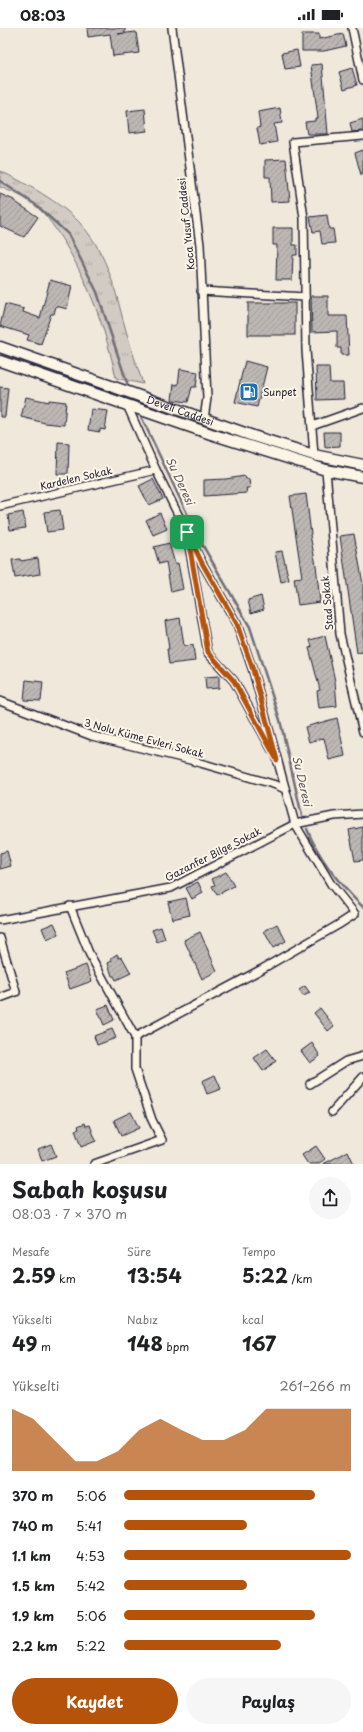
<!DOCTYPE html>
<html lang="tr">
<meta charset="utf-8">
<style>
:root{--surface:#fff;--page:#f6f6f6;--text:#202124;--muted:#757577;--accent:#b45309}
body{margin:0;font-family:"Playpen Sans",sans-serif;background:var(--page);color:var(--text);height:100vh;display:flex;flex-direction:column;font-size:15px;white-space:nowrap}
*{box-sizing:border-box;margin:0}
p{font-size:13px;color:var(--muted)}
.icon{flex:none;width:22px;height:22px;fill:none;stroke:currentColor;stroke-width:2;stroke-linecap:round;stroke-linejoin:round}
.map{position:relative;height:1136px;overflow:hidden}
.panel{display:flex;flex-direction:column;background:var(--surface);flex:1}
.panel>*{flex:none}
.pin{position:absolute;display:grid;place-items:center;width:34px;height:34px;color:#fff;margin:-17px;border-radius:8px;box-shadow:0 2px 6px #0006}
.round{display:grid;place-items:center;flex:none;width:42px;height:42px;border-radius:21px;background:var(--page)}
.head{display:flex;align-items:center;justify-content:space-between;height:68px;padding:0 12px}
h1{font-size:22px;font-weight:700;line-height:30px}
.figures{display:grid;grid-template-columns:repeat(3,1fr);gap:6px;height:68px;padding:4px 12px}
.figures div{display:grid;align-content:center}
.figures b{font-size:20px;font-weight:700}
.figures small{font-size:11px;font-weight:400}
.figures p{font-size:11px}
.chart{height:112px;padding:8px 12px}
.chart p{display:flex;justify-content:space-between}
.chart svg{width:100%;height:72px;margin-top:4px;fill:var(--accent);opacity:.7}
.action{display:flex;gap:8px;margin-top:auto;padding:8px 12px}
.action a{flex:1;height:46px;border-radius:24px;background:var(--accent);color:#fff;font-size:16px;font-weight:700;line-height:46px;text-align:center}
.action a+a{background:var(--page);color:var(--text)}
ul{padding:0 12px;list-style:none;font-size:13px}
li{display:grid;grid-template-columns:64px 48px 1fr;align-items:center;height:30px}
li i{height:10px;border-radius:5px;background:var(--accent)}
.status{display:flex;justify-content:space-between;align-items:center;height:28px;padding:0 20px;background:var(--surface);direction:ltr}
.status svg{height:11px;fill:currentColor}
.map>svg:first-child{display:block}
</style>
<div class="status"><b>08:03</b><svg viewBox="0 0 49 12"><path d="M0 12V9h3v3zM5 12V6h3v6zM10 12V3h3v9zM15 12V0h3v12zM26 1h20v11H26zM47 4h2v5h-2z"/></svg></div>
<div class="map">
<svg width="363" height="1136" viewBox="0 0 363 1136">
<defs>
<pattern id="grass-tufts" width="24" height="20" patternUnits="userSpaceOnUse"><rect width="24" height="20" fill="#d1cbc3"/><path d="M3 7l-1-3M5 7V3M7 7l1-3M15 17l-1-3M17 17v-4M19 17l1-3" fill="none" stroke="#b3aea8"/></pattern>
<pattern id="building-hatch" width="6" height="6" patternUnits="userSpaceOnUse"><rect width="6" height="6" fill="#bcb7b3"/><path d="M-1 1l2-2M0 6l6-6M5 7l2-2" fill="none" stroke="#a19d9b"/></pattern>
</defs>
<rect width="100%" height="100%" fill="#efe8db"/>
<filter id="ink" filterUnits="userSpaceOnUse"><feTurbulence type="fractalNoise" baseFrequency=".025" numOctaves="2"/><feDisplacementMap in="SourceGraphic" scale="8" xChannelSelector="R" yChannelSelector="G"/><feConvolveMatrix kernelMatrix="1 2 1 2 8 2 1 2 1" color-interpolation-filters="sRGB"/></filter>
<g filter="url(#ink)">
<path fill="url(#grass-tufts)" stroke="#7a767f" d="M0,143C24,154 61,175 79,194C105,222 114,256 123,292C129,314 136,335 143,356L116,350C106,302 90,258 65,216C56,202 48,188 35,177C25,169 12,164 0,159Z"/>
<g fill="none" stroke-linecap="round" stroke-linejoin="round">
<g stroke="#716f79" stroke-width="2.5">
<path d="M0,153L36,177L68,206L97,264L129,361"/>
<path d="M139,384L199,511L250,599L280,692L302,788"/>
<path d="M307,801C319,831 340,857 363,879"/>
</g>
</g>
<g fill="url(#building-hatch)" stroke="#22223b">
<path d="M87,0H125V5L118,6L136,4L139,25L113,28L110,6L88,9Z"/>
<path d="M302,6H319V11L343,6L346,18L324,23H302Z"/>
<path d="M297,22L300,39L285,41L282,25Z"/>
<path d="M322,36L328,106H307L305,94L315,93V90H318L311,37Z"/>
<path d="M352,40L357,57L344,61L339,44Z"/>
<path d="M280,80L282,95L274,96L277,114L260,117L257,100L260,99L258,84Z"/>
<path d="M145,81L147,103L129,105L127,83Z"/>
<path d="M363,91V103L352,104L350,95Z"/>
<path d="M363,122V147H361L355,125Z"/>
<path d="M286,131L290,173L271,174L270,149H265V132Z"/>
<path d="M0,166L14,172V173L38,189L24,209L0,198Z"/>
<path d="M327,187L329,201H333L335,215L322,216L320,203L313,204L310,189Z"/>
<path d="M273,200H293V217H297V227H293L292,252H276L277,217H273Z"/>
<path d="M50,252L72,258L67,281L56,278L54,286H51L41,316L27,312L29,307L0,298L5,276L24,281L23,284L40,290Z"/>
<path d="M311,268H328V288H347L349,327H341V320H337V303L312,304Z"/>
<rect x="248" y="275" width="47" height="32"/>
<path d="M245,333L267,339L257,379L235,374Z"/>
<path d="M316,339H329L330,355H343L344,371L317,372Z"/>
<path d="M180,341L198,344L196,359H192L188,374L172,372L174,356L178,357Z"/>
<path d="M0,359L8,360L5,389H0Z"/>
<path d="M26,369L49,374V372L66,374L64,397L45,395L21,389Z"/>
<path d="M91,381L108,383L105,402L100,401V404L88,402Z"/>
<path d="M324,404H340V418L325,419Z"/>
<path d="M58,414L69,415L68,446H57Z"/>
<path d="M245,448L246,451H249L250,460H246L247,465L204,468V452L226,451Z"/>
<path d="M153,451L163,471L149,477L139,458Z"/>
<path d="M306,466L311,506L310,507L316,537L320,574L298,577L294,550L302,549L290,468Z"/>
<path d="M60,482L63,502L47,504L44,484Z"/>
<path d="M23,484L26,500L10,502L8,487Z"/>
<path d="M160,485L167,501L153,507L146,492Z"/>
<path d="M354,506L363,556V624L357,625L340,508Z"/>
<path d="M169,515L175,536L178,535L183,561L171,564L166,534L159,536L154,519Z"/>
<path d="M282,523L289,552L281,554L275,524Z"/>
<path d="M38,530L40,546L15,550L12,532L20,531L21,533Z"/>
<path d="M261,568L264,581L251,585L248,572Z"/>
<path d="M180,590L184,618L193,617L195,633L169,636L167,621H169L165,593Z"/>
<path d="M325,608L335,653L337,678L319,680L317,663L320,662L309,620L312,619L310,612Z"/>
<path d="M219,648V660L206,661L205,649Z"/>
<path d="M26,652L43,654L41,673L24,672Z"/>
<path d="M337,690L345,728L329,732L324,710L309,714L305,699Z"/>
<path d="M363,799V832L355,833L349,802Z"/>
<path d="M7,823L11,838L0,841V825Z"/>
<path d="M226,844L234,858L217,867L212,858L215,857L212,851Z"/>
<path d="M198,854L203,865L192,871L186,860Z"/>
<path d="M186,870L190,887L172,891L168,874Z"/>
<path d="M54,895L59,906L47,912L42,900Z"/>
<path d="M277,896L286,913L273,920L264,903Z"/>
<path d="M161,899L165,911L157,914L152,902Z"/>
<path d="M200,904L217,943L202,951L184,912Z"/>
<path d="M117,926L119,930L122,929L131,945L116,952L114,948H112L108,935L112,933L111,930Z"/>
<path d="M86,937L92,953L70,961L64,945Z"/>
<path d="M305,958L310,965L303,968L299,962Z"/>
<path d="M108,977L114,992L104,997L97,981Z"/>
<path d="M320,980L334,998L328,1003L314,985Z"/>
<path d="M112,1001L116,1010L97,1017L94,1008Z"/>
<path d="M312,1015L320,1028L310,1035L301,1023Z"/>
<path d="M267,1021L276,1033L263,1043L254,1030Z"/>
<path d="M215,1047L221,1061L207,1066L202,1053Z"/>
<path d="M131,1084L139,1100L121,1108L114,1092Z"/>
<path d="M85,1095L86,1098L90,1097L96,1113L81,1119L75,1102L79,1101L78,1098Z"/>
<path d="M51,1116L56,1128L42,1133L38,1121Z"/>
<path d="M316,1118L325,1131L318,1136H308L302,1127Z"/>
<path d="M348,1123L354,1136H323L343,1126Z"/>
</g>
<g fill="none" stroke-linecap="round" stroke-linejoin="round">
<defs>
<g id="minor">
<path d="M172,0L200,217L207,370L204,391"/>
<path d="M352,0L363,52"/>
<path d="M201,263L305,269"/>
<path d="M312,398L363,380"/>
<path d="M314,427L306,322L304,190L293,114L363,108"/>
<path d="M326,442L340,606L363,704"/>
<path d="M0,478L156,442"/>
<path d="M188,512L208,625L234,653L272,722"/>
<path d="M0,673L92,708L190,732L276,757L285,761"/>
<path d="M70,878L89,925L135,1009"/>
<path d="M0,892L171,860L295,796L334,788L363,786"/>
<path d="M0,910L16,964L0,970"/>
<path d="M310,1056L346,1033L363,1028"/>
<path d="M332,1084L363,1049"/>
<path d="M94,1136L162,1112L152,1092L135,1041V1009L262,941L338,897L355,886L331,856L295,796L253,643L237,596L202,535L156,442L127,377"/>
</g>
<g id="secondary">
<path id="s1" d="M0,319L253,408L314,427L363,437"/>
<path d="M0,333L211,406L326,442L363,449"/>
</g>
</defs>
<use href="#minor" stroke="#22223b" stroke-width="10"/>
<use href="#secondary" stroke="#22223b" stroke-width="13"/>
<use href="#minor" stroke="#fcf5e5" stroke-width="7"/>
<use href="#secondary" stroke="#fcf5e5" stroke-width="10"/>
</g>
</g>
<g fill="none" stroke-linecap="round" stroke-linejoin="round" filter="url(#ink)">
<defs>
<path id="route" d="M187,504L202,535L237,596L253,642L277,732L234,653L208,624Z"/>
</defs>
<use href="#route" stroke="#fff" stroke-width="8"/>
<use href="#route" stroke="#b45309" stroke-width="5"/>
</g>
<defs>
<symbol id="fuel-square" viewBox="-11 -11 22 22"><rect x="-9" y="-9" width="18" height="18" rx="4" fill="#1f6fb2" stroke="#fcf5e5"/><path d="M-5.5-6h7V0h2V4h1.3V-2.5L3-4.5l.8-.8L6-3V5H2.5V1h-1V6h-7ZM-4.2-4.7v3.2H.2V-4.7Z" fill="#fff"/></symbol>
</defs>
<g fill-rule="evenodd">
<use href="#fuel-square" x="238" y="353" width="22" height="22"/>
</g>
<g text-anchor="middle" stroke-width="4" stroke-linejoin="round" paint-order="stroke">
<g font-size="10" fill="#22223b" stroke="#fcf5e5">
<text transform="translate(186 196) rotate(-96)" y="4">Koca Yusuf Caddesi</text>
<text dy="4" stroke="none"><textPath href="#s1" startOffset="191">Develi Caddesi</textPath></text>
<text transform="translate(76 450) rotate(-13)" y="4">Kardelen Sokak</text>
<text transform="translate(327 575) rotate(-95)" y="4">Stad Sokak</text>
<text transform="translate(144 710) rotate(15)" y="4">3 Nolu Küme Evleri Sokak</text>
<text transform="translate(213 826) rotate(-27)" y="4">Gazanfer Bilge Sokak</text>
</g>
<g font-size="10" fill="#22223b" stroke="#fcf5e5" text-anchor="start">
<text x="263" y="368">Sunpet</text>
</g>
<g font-size="11" font-style="italic" fill="#575564" stroke="#fcf5e5">
<text transform="translate(180 453) rotate(65)" y="4">Su Deresi</text>
<text transform="translate(302 753) rotate(77)" y="4">Su Deresi</text>
</g>
</g>
</svg>
<div class="pin" style="left:187px;top:504px;background:#1e9e55"><svg class="icon" aria-label="arrive" viewBox="0 0 24 24"><path d="M6 21V4h12l-3 4 3 4H6"/></svg></div>
</div>
<section class="panel">
<div class="head"><div><h1>Sabah koşusu</h1><p>08:03 · 7 × 370 m</p></div><a class="round"><svg class="icon" aria-label="share" viewBox="0 0 24 24"><path d="M12 15V3M7 8l5-5 5 5M5 13v7h14v-7"/></svg></a></div>
<div class="figures">
<div><p>Mesafe</p><b>2.59<small> km</small></b></div>
<div><p>Süre</p><b>13:54</b></div>
<div><p>Tempo</p><b>5:22<small> /km</small></b></div>
</div>
<div class="figures">
<div><p>Yükselti</p><b>49<small> m</small></b></div>
<div><p>Nabız</p><b>148<small> bpm</small></b></div>
<div><p>kcal</p><b>167</b></div>
</div>
<div class="chart"><p><span>Yükselti</span>261–266 m</p>
<svg viewBox="0 0 160 44" preserveAspectRatio="none"><path d="M0 44V6L10 12L20 25L30 38L40 38L50 32L60 19L70 12L80 19L90 25L100 25L110 19L120 6L130 6L140 6L150 6L160 6V44z"/></svg>
</div>
<ul>
<li><b>370 m</b>5:06<i style="width:84%"></i></li>
<li><b>740 m</b>5:41<i style="width:54%"></i></li>
<li><b>1.1 km</b>4:53<i style="width:100%"></i></li>
<li><b>1.5 km</b>5:42<i style="width:54%"></i></li>
<li><b>1.9 km</b>5:06<i style="width:84%"></i></li>
<li><b>2.2 km</b>5:22<i style="width:69%"></i></li>
</ul>
<div class="action"><a>Kaydet</a><a>Paylaş</a></div>
</section>
